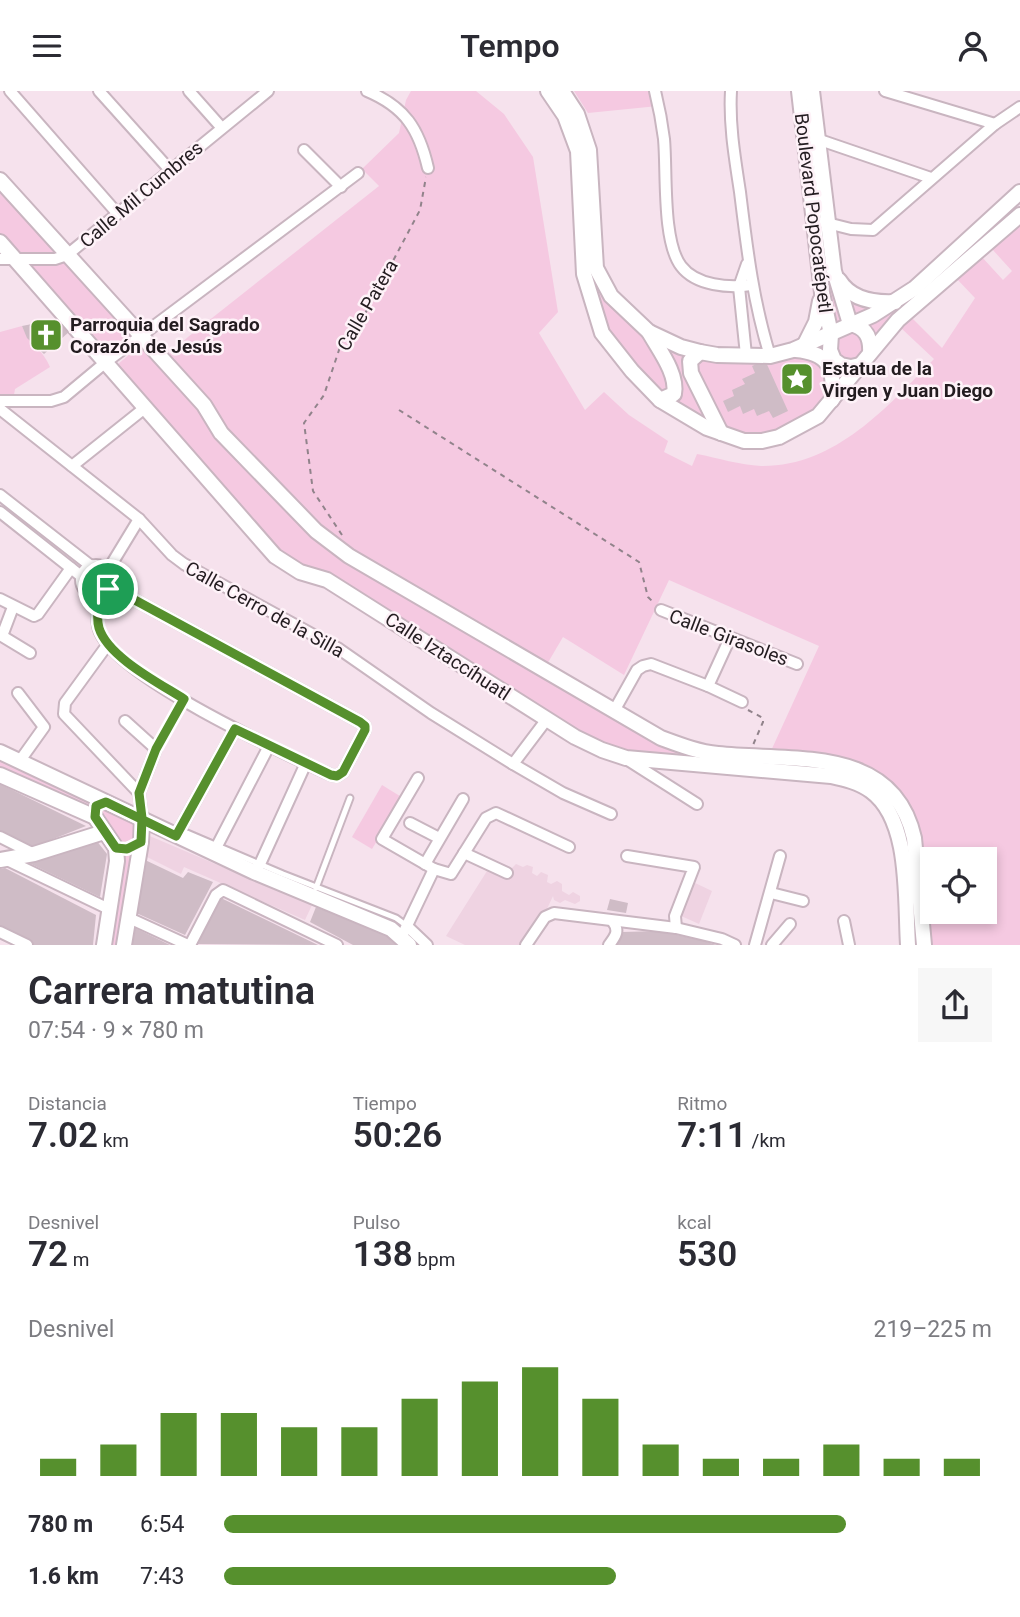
<!DOCTYPE html>
<html lang="es">
<meta charset="utf-8">
<style>
:root{--surface:#fff;--page:#f7f7f7;--text:#2b2b33;--muted:#7c7c81;--accent:#56902d}
body{margin:0;font-family:Roboto,sans-serif;background:var(--page);color:var(--text);height:100vh;display:flex;flex-direction:column;font-size:26px;white-space:nowrap}
*{box-sizing:border-box;margin:0}
p{font-size:23px;color:var(--muted)}
.icon{flex:none;width:38px;height:38px;fill:none;stroke:currentColor;stroke-width:2;stroke-linecap:round;stroke-linejoin:round}
.map{position:relative;height:854px;overflow:hidden}
.sheet{display:flex;flex-direction:column;background:var(--surface);flex:1}
.sheet>*{flex:none}
.controls{position:absolute;left:920px;top:756px;display:grid;gap:14px}
.controls a{display:grid;place-items:center;width:77px;height:77px;border-radius:0px;background:var(--surface);box-shadow:0 4px 10px #0003;font-size:35px}
.pin{position:absolute;display:grid;place-items:center;width:60px;height:60px;color:#fff;margin:-30px;border:4px solid #fff;border-radius:50%;box-shadow:0 2px 7px #0007}
.round{display:grid;place-items:center;flex:none;width:74px;height:74px;border-radius:0px;background:var(--page)}
.overview{display:flex;align-items:center;justify-content:space-between;height:119px;padding:0 28px}
h1{font-size:38px;font-weight:600;line-height:52px}
.metrics{display:grid;grid-template-columns:repeat(3,1fr);gap:10px;height:119px;padding:7px 28px}
.metrics div{display:grid;align-content:center}
.metrics b{font-size:35px;font-weight:600}
.metrics small{font-size:19px;font-weight:400}
.metrics p{font-size:19px}
.chart{height:196px;padding:14px 28px}
.chart p{display:flex;justify-content:space-between}
.chart svg{width:100%;height:126px;margin-top:7px;stroke:var(--accent);stroke-width:6}
ul{padding:0 28px;list-style:none;font-size:23px}
li{display:grid;grid-template-columns:112px 84px 1fr;align-items:center;height:52px}
li i{height:18px;border-radius:9px;background:var(--accent)}
header{display:flex;justify-content:space-between;align-items:center;height:91px;padding:0 28px;background:var(--surface);font-size:32px;font-weight:600}
.map>svg:first-child{display:block}
</style>
<header><svg class="icon" aria-label="menu" viewBox="0 0 24 24"><path d="M4 6h16M4 12h16M4 18h16"/></svg>Tempo<svg class="icon" aria-label="person" viewBox="0 0 24 24"><circle cx="12" cy="8" r="4"/><path d="M4 21q1-7 8-7t8 7"/></svg></header>
<div class="map">
<svg width="1020" height="854" viewBox="0 0 1020 854">
<rect width="100%" height="100%" fill="#f6e2ed"/>
<g fill="#efd3e2">
<path d="M145,743L312,814L305,829L184,776L181,783L143,764Z"/>
<path d="M516,773L523,776L527,774L533,776L532,782L537,785L541,781L548,784L547,791L551,793L557,790L562,793V800L569,804L573,801L580,805V810L575,813L565,809L560,812L554,809L553,805L546,820L523,854H465L446,845L487,780L506,788L512,784L511,778Z"/>
<path d="M693,791L712,800L699,833L679,824Z"/>
</g>
<g fill="#f5c9e1" fill-rule="evenodd">
<path d="M411,0H476L504,23L533,66L558,221L539,242L585,319L604,301L629,324L668,350L664,361L692,375L697,363C718,367 740,374 761,375C835,376 887,316 934,268L901,237L912,227L942,257L975,207L956,187L981,165L1003,189L1012,180L992,158L1020,129V854H931L917,733L892,694L847,669L770,662L819,555L669,489L624,584L563,546L543,580L698,664L697,667L627,660L593,648L557,629L327,483L286,468L117,274L144,251L161,270L188,246L379,95L362,78L399,42L406,9ZM933,768H985V821H933Z"/>
<path d="M574,0H661L658,15L588,22Z"/>
<path d="M0,89L144,245L106,271L0,151Z"/>
<path d="M815,130L827,135L844,198L880,212L925,196L831,311L780,346L744,349L660,309L602,242L584,157L596,177L649,241L717,267L795,258L819,224Z"/>
<path d="M22,235C29,252 43,259 50,276L15,298L13,310H0V241Z"/>
<path d="M0,662L142,727L124,854H104L117,770L95,726L0,684Z"/>
<path d="M382,694L403,707L372,758L352,746Z"/>
</g>
<g fill="#cfbcc6">
<path d="M62,227L69,241L44,263L27,247L22,235Z"/>
<path d="M765,269L788,320L773,327L769,320L757,325L754,318L743,323L740,315L728,321L723,310L734,305L732,299L745,293L742,288L755,282L752,275Z"/>
<path d="M0,693L86,735L33,756L0,740Z"/>
<path d="M96,749L107,763L100,806L27,771Z"/>
<path d="M143,768L183,787L188,781L213,791L185,844L134,821Z"/>
<path d="M5,777L96,824L93,854H34L0,838V778Z"/>
<path d="M221,807L318,854L197,853Z"/>
<path d="M610,808L628,812L626,822L607,819Z"/>
<path d="M316,816L383,842L397,854H353L310,831Z"/>
<path d="M131,835L170,854H128Z"/>
<path d="M659,840L704,850L716,854H614L622,841Z"/>
</g>
<g fill="none" stroke-linecap="round" stroke-linejoin="round">
<defs>
<g id="service">
<path d="M187,742L283,783L396,827L407,835"/>
<path d="M316,797L350,707"/>
</g>
<path id="pedestrian" d="M156,658L184,608"/>
<g id="minor">
<path d="M10,0L117,122"/>
<path d="M99,0L169,78"/>
<path d="M189,0L221,36"/>
<path d="M367,0C405,16 419,38 428,77"/>
<path d="M655,0C659,16 662,32 664,48C667,80 662,150 681,175C696,195 729,197 751,194"/>
<path d="M731,0C729,34 735,68 740,101C747,158 753,210 770,265"/>
<path d="M885,0L995,33"/>
<path d="M817,48L931,87"/>
<path d="M304,59L341,96"/>
<path d="M823,131L851,138L873,139L995,33L1020,16"/>
<path d="M0,168H55L67,164L268,0"/>
<path d="M746,264L739,196L747,173"/>
<path d="M0,310H51L64,306L106,271L358,82"/>
<path d="M0,318L139,428L172,464L184,473L339,558L431,622L513,673L563,702L611,723"/>
<path d="M72,375L146,316"/>
<path d="M0,404L91,475"/>
<path d="M0,421L81,485"/>
<circle cx="96" cy="489" r="15"/>
<path d="M108,479L139,428"/>
<path d="M100,504C98,516 95,530 100,541C121,588 281,661 331,684L337,685L343,681L365,639V635L360,631L120,501L108,498"/>
<path d="M0,508L34,525L38,523L71,477"/>
<path d="M13,516L2,545L30,562"/>
<path d="M661,519L797,573"/>
<path d="M108,553L65,612L64,623L139,702"/>
<path d="M708,595L730,547"/>
<path d="M18,602L44,636L19,671"/>
<path d="M614,620L637,579L643,575L651,573L708,595L742,611"/>
<path d="M125,630L156,658L139,702L142,727"/>
<path d="M628,669L697,713"/>
<path d="M513,673L547,628"/>
<path d="M418,687L382,748L434,778L451,783L486,727L496,722L569,756"/>
<path d="M410,732L439,747"/>
<path d="M176,745L235,638"/>
<path d="M0,746L34,763"/>
<path d="M217,755L269,655"/>
<path d="M464,762L507,782"/>
<path d="M627,765L694,776L675,825L676,837"/>
<path d="M7,769L111,819"/>
<path d="M425,773L463,708"/>
<path d="M254,781L260,773L306,672"/>
<path d="M771,802L803,810"/>
<path d="M129,827L188,854"/>
<path d="M844,830L849,854"/>
<path d="M407,835L427,854"/>
<path d="M0,841L27,854"/>
<path d="M401,847L434,778"/>
<path d="M190,854L216,804L223,799L337,854"/>
<path d="M526,854L545,826L554,822L676,837L722,848L735,854"/>
<path d="M609,854C615,846 620,840 613,831"/>
<path d="M755,854L780,765"/>
<path d="M772,854L790,833"/>
</g>
<g id="tertiary">
<path d="M548,0L565,25L578,60L584,183L602,242L632,280L660,309L707,337L744,350H762L779,346L818,325L898,229L1020,124"/>
<path d="M562,0L577,23L589,59L596,177L611,205L649,241L681,256L700,261L717,264L770,265L793,259L873,224L915,197L1020,101"/>
<path d="M799,0L822,202L831,243L830,259L834,269L841,274L851,276L860,274"/>
<path d="M812,0L834,180L850,233C866,236 871,247 870,262"/>
<path d="M0,89L204,314L221,342L316,440L349,465L661,647C680,654 698,661 718,663C792,671 893,653 914,747L924,854"/>
<path d="M0,151L275,465L300,481L327,489L575,646L602,659L626,667L831,685C845,688 859,691 871,700C911,729 905,809 908,854"/>
<path d="M839,189C851,209 874,212 895,211"/>
<path d="M649,241C659,259 678,283 674,303L660,309"/>
<path d="M805,253L816,231L820,210"/>
<path d="M796,259C830,262 835,278 832,309"/>
<path d="M700,261L690,270L691,282L721,342"/>
<path d="M0,661L254,781L391,838L409,854"/>
<path d="M0,684L95,726"/>
<path d="M95,726L116,757L117,770L104,854"/>
<path d="M0,769L34,763L104,741"/>
<path d="M124,854L141,751L142,727"/>
</g>
</defs>
<use href="#service" stroke="#c9b5c0" stroke-width="9"/>
<use href="#pedestrian" stroke="#c9b5c0" stroke-width="11"/>
<use href="#minor" stroke="#c9b5c0" stroke-width="14"/>
<use href="#tertiary" stroke="#c9b5c0" stroke-width="18"/>
<g stroke="#91838b" stroke-width="2" stroke-dasharray="5 5" stroke-linecap="butt">
<path d="M399,319L639,471L648,506L653,511"/>
<path d="M342,444L313,400L304,332L324,304L343,247L359,234L420,119L426,86"/>
<path d="M748,619L763,627V631L753,654"/>
</g>
<use href="#service" stroke="#fff" stroke-width="5"/>
<use href="#pedestrian" stroke="#fff" stroke-width="8"/>
<use href="#minor" stroke="#fff" stroke-width="10"/>
<use href="#tertiary" stroke="#fff" stroke-width="14"/>
</g>
<g fill="none" stroke-linecap="round" stroke-linejoin="round">
<defs>
<path id="route" d="M108,498L100,504C98,515 96,527 99,537C108,566 159,592 184,608L156,658L139,702L142,727L141,751L127,758L116,757L95,726L96,715L106,711L176,745L235,638L331,684L337,685L343,681L365,639V635L360,631L120,501L108,498"/>
</defs>
<use href="#route" stroke="#fff" stroke-width="14"/>
<use href="#route" stroke="#56902d" stroke-width="9"/>
</g>
<defs>
<symbol id="church-square" viewBox="-11 -11 22 22"><rect x="-9" y="-9" width="18" height="18" rx="4" fill="#56902d" stroke="#fef2f8"/><path d="M-1.2-6h2.4v3.5h3.3v2.4h-3.3V6h-2.4V-.1h-3.3v-2.4h3.3Z" fill="#fff"/></symbol>
<symbol id="sight-square" viewBox="-11 -11 22 22"><rect x="-9" y="-9" width="18" height="18" rx="4" fill="#56902d" stroke="#fef2f8"/><path d="M0-6L1.8-2.2L6-1.7L2.9 1.2L3.7 5.4L0 3.3L-3.7 5.4L-2.9 1.2L-6-1.7L-1.8-2.2Z" fill="#fff"/></symbol>
</defs>
<g fill-rule="evenodd">
<use href="#church-square" x="27" y="225" width="38" height="38"/>
<use href="#sight-square" x="778" y="269" width="38" height="38"/>
</g>
<g text-anchor="middle" stroke-width="5" stroke-linejoin="round" paint-order="stroke">
<g font-size="19" fill="#231c20" stroke="#fef2f8">
<text transform="translate(141 103) rotate(-40)" y="7">Calle Mil Cumbres</text>
<text transform="translate(814 122) rotate(83)" y="7">Boulevard Popocatépetl</text>
<text transform="translate(367 214) rotate(-60)" y="7">Calle Patera</text>
<text transform="translate(265 518) rotate(29)" y="7">Calle Cerro de la Silla</text>
<text transform="translate(729 546) rotate(21)" y="7">Calle Girasoles</text>
<text transform="translate(448 565) rotate(33)" y="7">Calle Iztaccíhuatl</text>
</g>
<g font-size="19" font-weight="bold" fill="#231c20" stroke="#fef2f8" text-anchor="start">
<text x="70" y="240">Parroquia del Sagrado<tspan x="70" dy="22">Corazón de Jesús</tspan></text>
<text x="822" y="284">Estatua de la<tspan x="822" dy="22">Virgen y Juan Diego</tspan></text>
</g>
</g>
</svg>
<div class="controls">
<a><svg class="icon" aria-label="locate" viewBox="0 0 24 24"><circle cx="12" cy="12" r="6"/><path d="M12 2v4M12 18v4M2 12h4M18 12h4"/></svg></a>
</div>
<div class="pin" style="left:108px;top:498px;background:#1e9e55"><svg class="icon" aria-label="arrive" viewBox="0 0 24 24"><path d="M6 21V4h12l-3 4 3 4H6"/></svg></div>
</div>
<section class="sheet">
<div class="overview"><div><h1>Carrera matutina</h1><p>07:54 · 9 × 780 m</p></div><a class="round"><svg class="icon" aria-label="share" viewBox="0 0 24 24"><path d="M12 15V3M7 8l5-5 5 5M5 13v7h14v-7"/></svg></a></div>
<div class="metrics">
<div><p>Distancia</p><b>7.02<small> km</small></b></div>
<div><p>Tiempo</p><b>50:26</b></div>
<div><p>Ritmo</p><b>7:11<small> /km</small></b></div>
</div>
<div class="metrics">
<div><p>Desnivel</p><b>72<small> m</small></b></div>
<div><p>Pulso</p><b>138<small> bpm</small></b></div>
<div><p>kcal</p><b>530</b></div>
</div>
<div class="chart"><p><span>Desnivel</span>219–225 m</p>
<svg viewBox="0 0 160 44" preserveAspectRatio="none"><path d="M5 44V38M15 44V33M25 44V22M35 44V22M45 44V27M55 44V27M65 44V17M75 44V11M85 44V6M95 44V17M105 44V33M115 44V38M125 44V38M135 44V33M145 44V38M155 44V38"/></svg>
</div>
<ul>
<li><b>780 m</b>6:54<i style="width:81%"></i></li>
<li><b>1.6 km</b>7:43<i style="width:51%"></i></li>
</ul>
</section>
